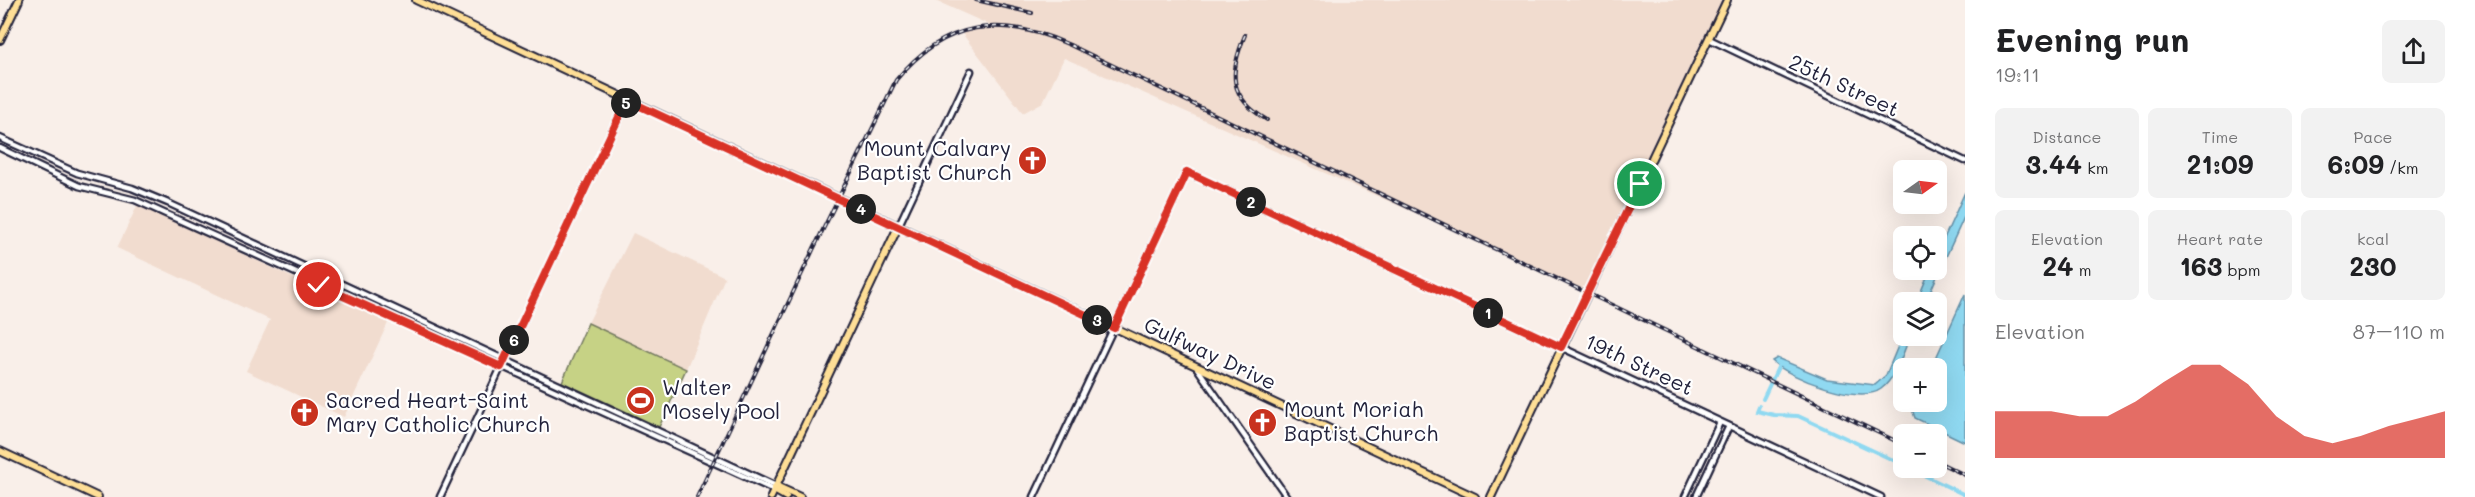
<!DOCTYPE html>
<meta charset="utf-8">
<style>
:root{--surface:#fff;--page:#f2f2f2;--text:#202124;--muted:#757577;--accent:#d93025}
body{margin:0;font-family:Mali,sans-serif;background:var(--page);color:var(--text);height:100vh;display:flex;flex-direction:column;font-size:22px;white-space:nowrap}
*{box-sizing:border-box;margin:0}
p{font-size:20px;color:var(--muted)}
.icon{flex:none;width:33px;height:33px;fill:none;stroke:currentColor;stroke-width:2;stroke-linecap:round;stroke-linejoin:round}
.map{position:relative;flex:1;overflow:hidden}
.sheet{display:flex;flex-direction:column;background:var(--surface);width:510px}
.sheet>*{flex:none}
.needle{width:39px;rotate:76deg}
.controls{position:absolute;left:1893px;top:160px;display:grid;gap:12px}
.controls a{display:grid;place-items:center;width:54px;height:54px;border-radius:9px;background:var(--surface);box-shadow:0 6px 24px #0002;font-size:30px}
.pin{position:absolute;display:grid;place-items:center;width:51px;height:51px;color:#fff;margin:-26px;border:3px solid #fff;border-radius:50%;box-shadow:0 2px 6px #0007}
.km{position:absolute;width:30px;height:30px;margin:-15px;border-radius:50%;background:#222;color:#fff;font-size:16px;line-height:30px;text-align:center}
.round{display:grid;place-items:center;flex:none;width:63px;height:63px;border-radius:9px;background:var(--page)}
.head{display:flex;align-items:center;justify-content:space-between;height:102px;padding:0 30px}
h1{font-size:33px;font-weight:700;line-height:45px}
.figures{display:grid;grid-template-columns:repeat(3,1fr);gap:9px;height:102px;padding:6px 30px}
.figures div{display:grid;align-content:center;border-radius:9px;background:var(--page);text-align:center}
.figures b{font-size:26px;font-weight:700}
.figures small{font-size:16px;font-weight:400}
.figures p{font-size:16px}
.chart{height:168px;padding:12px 30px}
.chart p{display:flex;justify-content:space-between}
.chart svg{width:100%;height:108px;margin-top:6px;fill:var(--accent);opacity:.7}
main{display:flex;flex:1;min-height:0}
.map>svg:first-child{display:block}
</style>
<main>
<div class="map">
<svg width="1965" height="497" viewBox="0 0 1965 497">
<rect width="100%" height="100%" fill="#f9efe9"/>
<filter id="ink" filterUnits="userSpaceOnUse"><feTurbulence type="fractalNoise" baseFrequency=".0167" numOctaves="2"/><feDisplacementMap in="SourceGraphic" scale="12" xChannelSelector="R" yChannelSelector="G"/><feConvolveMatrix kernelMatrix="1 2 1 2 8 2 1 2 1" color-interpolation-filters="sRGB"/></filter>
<g filter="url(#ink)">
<g fill="#f1dccf">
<path d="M934,0H1727L1587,293L1468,236L1064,58L1043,102L1023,113L961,32L992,26Z"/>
<path d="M138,204L388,323L344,417L246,371L270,320L117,248Z"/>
<path d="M633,233L725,277L686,369L588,323Z"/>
</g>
<path fill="#c6d285" stroke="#747a60" stroke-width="1.5" d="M588,323L686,369L659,427L562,382Z"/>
<g fill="#90d9f1" stroke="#6490a8" stroke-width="1.5">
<path d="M1965,192V215L1925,303H1916L1930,270H1936L1937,254Z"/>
<path d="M1965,294V442L1915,418L1912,409L1916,402H1936V369H1931Z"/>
<path d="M1903,334L1904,336H1910C1903,353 1896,378 1881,389C1860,405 1789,378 1772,361L1777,358L1827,379L1875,385L1886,375Z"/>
</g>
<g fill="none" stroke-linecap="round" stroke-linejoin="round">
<g stroke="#90d9f1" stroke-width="4">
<path d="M1763,399L1780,363"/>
<path d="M1759,406L1757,411L1774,415L1798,416L1904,465"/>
<path d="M1909,468L1965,495"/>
</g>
<defs>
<g id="minor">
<path d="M1709,39L1965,161"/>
<path d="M0,138L77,173L132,188L168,203L776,486"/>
<path d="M0,148L79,186L135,200L774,490"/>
<path d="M898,227L971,71"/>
<path d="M1197,368L1287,497"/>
<path d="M440,497L627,100"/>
<path d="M1034,497L1187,172L1881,497"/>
<path d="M1685,497L1720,422"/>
<path d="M1696,497L1729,426"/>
</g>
<g id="major">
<path d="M416,0L1475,497"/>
<path d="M0,40L19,0"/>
<path d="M0,451L98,497"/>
<path d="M776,486L800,497"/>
<path d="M774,490L786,497"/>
<path d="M771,497L898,227"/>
<path d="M1491,497L1727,0"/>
</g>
</defs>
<use href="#minor" stroke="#22223b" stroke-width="9"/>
<use href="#major" stroke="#22223b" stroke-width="10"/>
<use href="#minor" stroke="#fff" stroke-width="4.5"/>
<use href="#major" stroke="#fede96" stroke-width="6"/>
<defs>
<g id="rail">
<path d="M976,0L1032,13"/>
<path d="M1245,35C1229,73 1228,97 1267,120"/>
<path d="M1936,461L1965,475"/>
<path d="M697,497L813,250L896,80C945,20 1001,14 1070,45L1904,445"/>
</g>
</defs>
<use href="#rail" stroke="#22223b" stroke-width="4"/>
<use href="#rail" stroke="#fff" stroke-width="1.5" stroke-dasharray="4.5" stroke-linecap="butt"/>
</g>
</g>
<g fill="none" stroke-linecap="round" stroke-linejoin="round" filter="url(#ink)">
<defs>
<path id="route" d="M319,285L501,367L627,100L1114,328L1187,172L1561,347L1640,184"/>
</defs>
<use href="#route" stroke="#fff" stroke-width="12"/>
<use href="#route" stroke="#d93025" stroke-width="8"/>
</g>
<defs>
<symbol id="church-disc" viewBox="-11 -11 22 22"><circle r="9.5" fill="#c8321e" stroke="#fff"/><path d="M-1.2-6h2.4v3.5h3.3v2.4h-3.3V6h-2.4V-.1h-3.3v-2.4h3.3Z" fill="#fff"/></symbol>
<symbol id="stadium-disc" viewBox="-11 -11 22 22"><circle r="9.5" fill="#c8321e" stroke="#fff"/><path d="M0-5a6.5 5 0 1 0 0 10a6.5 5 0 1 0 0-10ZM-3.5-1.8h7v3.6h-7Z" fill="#fff"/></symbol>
</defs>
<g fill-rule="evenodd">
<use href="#church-disc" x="1016" y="144" width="33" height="33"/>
<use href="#stadium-disc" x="624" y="384" width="33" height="33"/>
<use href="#church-disc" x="288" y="396" width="33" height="33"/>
<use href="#church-disc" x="1246" y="406" width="33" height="33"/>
</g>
<g text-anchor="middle" stroke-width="4.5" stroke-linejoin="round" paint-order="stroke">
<g font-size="21" fill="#22223b" stroke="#fff">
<text transform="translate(1844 86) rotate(25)" y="7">25th Street</text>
<text transform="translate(1210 354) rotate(25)" y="7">Gulfway Drive</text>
<text transform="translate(1639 365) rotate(25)" y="7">19th Street</text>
</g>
<g font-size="21" fill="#22223b" stroke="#fff" text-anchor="start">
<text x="1011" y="156" text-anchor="end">Mount Calvary<tspan x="1011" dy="24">Baptist Church</tspan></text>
<text x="662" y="395">Walter<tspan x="662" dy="24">Mosely Pool</tspan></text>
<text x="326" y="408">Sacred Heart-Saint<tspan x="326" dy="24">Mary Catholic Church</tspan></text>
<text x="1284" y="417">Mount Moriah<tspan x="1284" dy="24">Baptist Church</tspan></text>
</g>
</g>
</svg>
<div class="controls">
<a><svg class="needle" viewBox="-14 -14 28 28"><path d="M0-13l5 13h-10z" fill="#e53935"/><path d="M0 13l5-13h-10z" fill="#757577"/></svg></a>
<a><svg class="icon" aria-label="locate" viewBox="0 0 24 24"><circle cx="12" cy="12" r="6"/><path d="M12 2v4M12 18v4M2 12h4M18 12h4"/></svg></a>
<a><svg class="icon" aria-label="layers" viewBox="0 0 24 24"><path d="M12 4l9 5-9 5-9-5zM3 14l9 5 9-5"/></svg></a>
<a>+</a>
<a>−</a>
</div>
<div class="pin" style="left:1640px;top:184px;background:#1e9e55"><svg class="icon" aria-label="arrive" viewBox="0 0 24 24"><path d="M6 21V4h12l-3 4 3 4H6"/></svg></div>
<div class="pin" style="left:319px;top:285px;background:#d93025"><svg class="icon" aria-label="check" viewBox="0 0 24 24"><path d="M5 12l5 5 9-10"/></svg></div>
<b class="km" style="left:1488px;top:313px">1</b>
<b class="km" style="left:1251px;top:202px">2</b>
<b class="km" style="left:1097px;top:320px">3</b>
<b class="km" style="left:861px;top:209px">4</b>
<b class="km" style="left:626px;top:103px">5</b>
<b class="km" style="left:514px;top:340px">6</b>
</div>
<section class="sheet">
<div class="head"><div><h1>Evening run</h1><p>19:11</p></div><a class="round"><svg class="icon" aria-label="share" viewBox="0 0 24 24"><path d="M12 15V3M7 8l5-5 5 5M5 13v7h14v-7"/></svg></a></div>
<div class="figures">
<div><p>Distance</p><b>3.44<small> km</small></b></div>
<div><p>Time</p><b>21:09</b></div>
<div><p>Pace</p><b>6:09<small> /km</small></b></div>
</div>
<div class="figures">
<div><p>Elevation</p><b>24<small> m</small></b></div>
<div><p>Heart rate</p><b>163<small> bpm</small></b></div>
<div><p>kcal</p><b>230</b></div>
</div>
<div class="chart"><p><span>Elevation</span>87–110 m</p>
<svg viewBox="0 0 160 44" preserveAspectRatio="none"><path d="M0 44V25L10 25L20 25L30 27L40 27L50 21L60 13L70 6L80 6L90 14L100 27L110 35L120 38L130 35L140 31L150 28L160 25V44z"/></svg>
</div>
</section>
</main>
